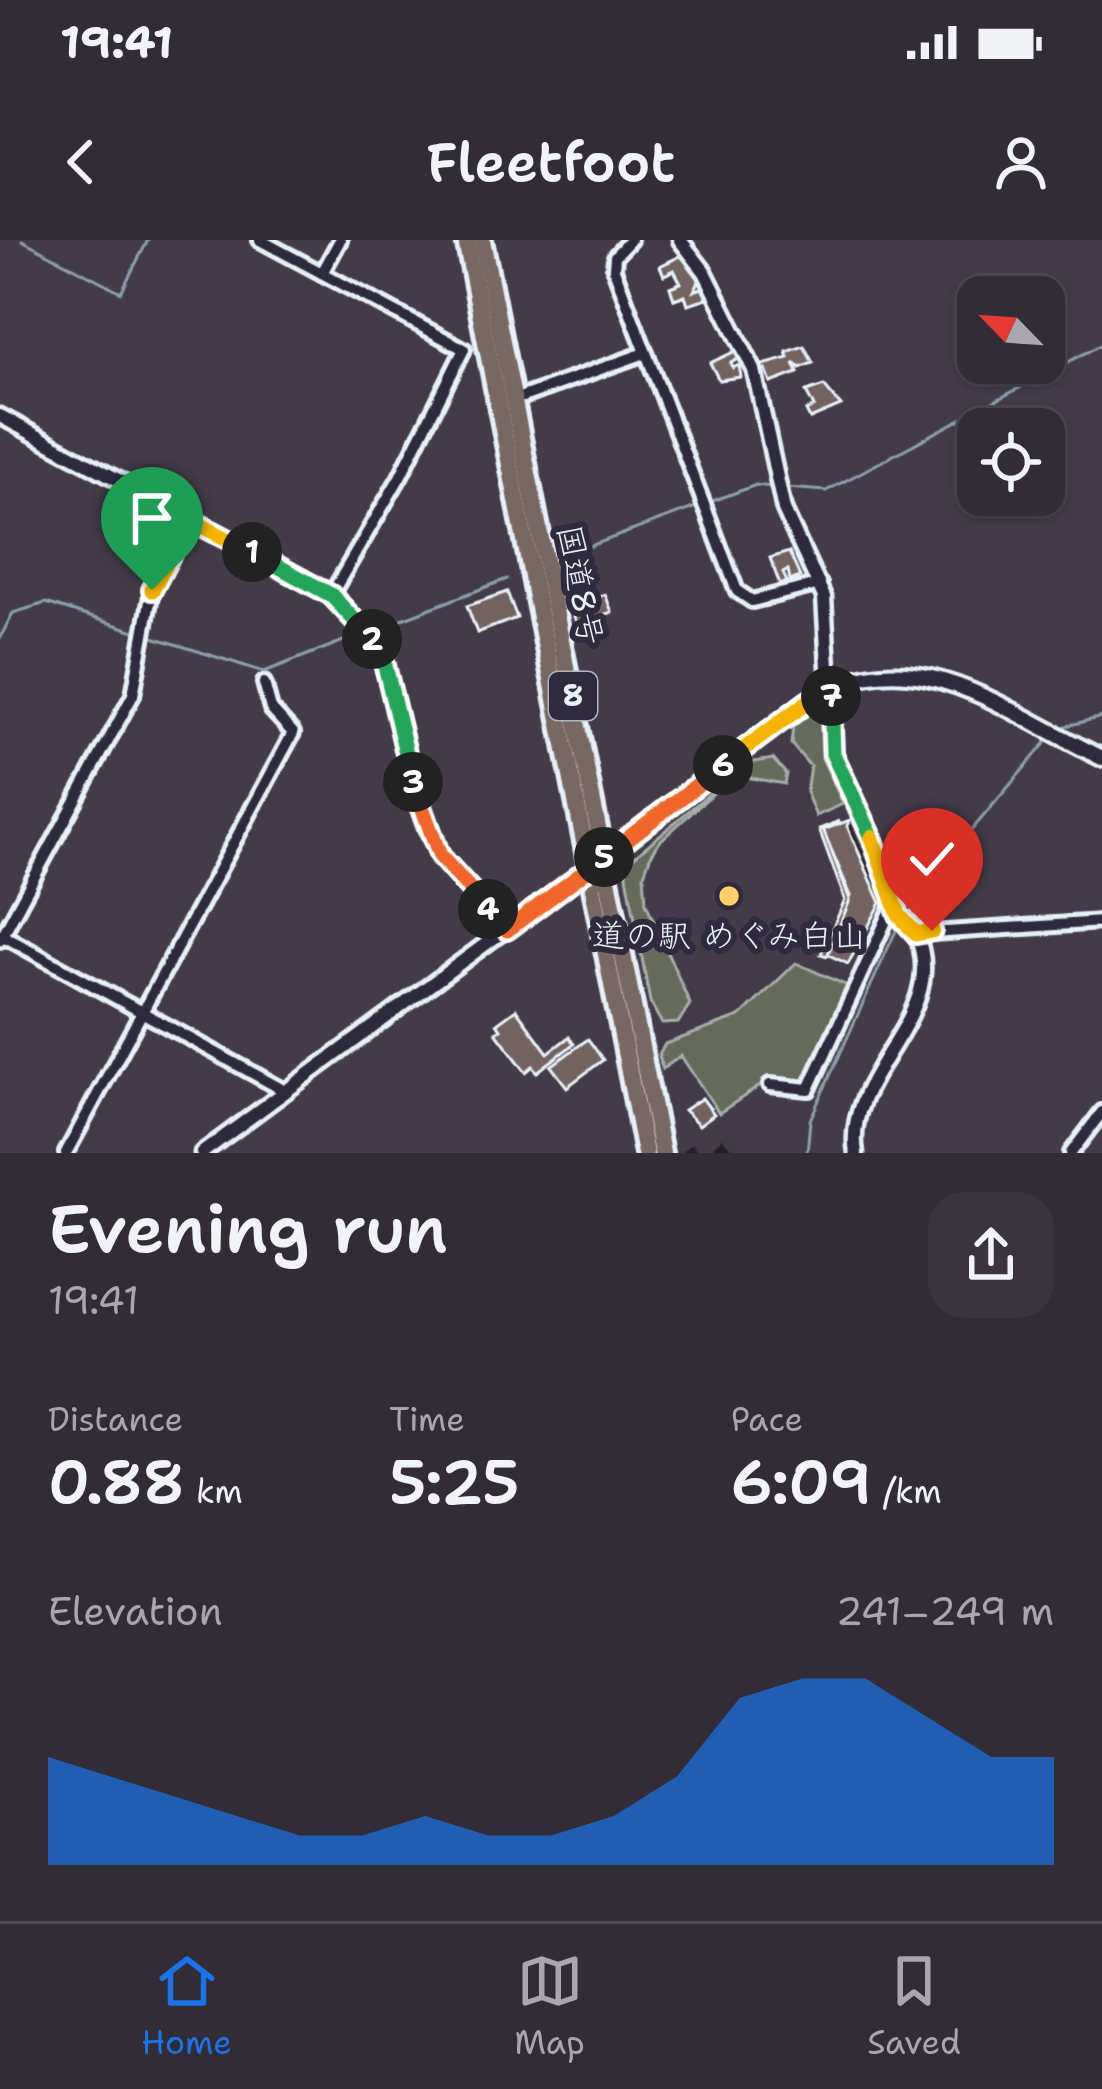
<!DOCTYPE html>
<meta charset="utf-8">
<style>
:root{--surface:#322c36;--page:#3a343e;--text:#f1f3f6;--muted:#a8a7ad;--line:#4d4851;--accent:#1a73e8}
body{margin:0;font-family:"Shantell Sans","Klee One",sans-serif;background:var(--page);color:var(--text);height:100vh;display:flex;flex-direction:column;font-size:45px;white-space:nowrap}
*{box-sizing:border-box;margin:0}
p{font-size:39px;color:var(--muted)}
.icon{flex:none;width:66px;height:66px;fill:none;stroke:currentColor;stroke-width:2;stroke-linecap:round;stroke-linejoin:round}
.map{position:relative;height:913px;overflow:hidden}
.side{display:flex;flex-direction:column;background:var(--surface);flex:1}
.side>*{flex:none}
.needle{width:78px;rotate:295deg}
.fabs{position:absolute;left:957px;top:36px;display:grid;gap:24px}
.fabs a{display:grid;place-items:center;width:108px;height:108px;border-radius:24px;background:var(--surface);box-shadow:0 3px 9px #0004,0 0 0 3px var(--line);font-size:60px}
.pin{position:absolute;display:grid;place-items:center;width:102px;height:102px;color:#fff;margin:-123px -51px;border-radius:50% 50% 50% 0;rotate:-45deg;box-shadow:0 0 12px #0007}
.pin .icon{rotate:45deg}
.km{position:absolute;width:60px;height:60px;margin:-30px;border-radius:50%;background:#222;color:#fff;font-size:33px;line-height:60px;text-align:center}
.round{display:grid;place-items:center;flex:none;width:126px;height:126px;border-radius:36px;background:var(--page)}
.head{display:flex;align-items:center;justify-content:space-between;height:204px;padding:0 48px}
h1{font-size:66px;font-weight:600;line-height:90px}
.stats{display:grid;grid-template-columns:repeat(3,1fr);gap:18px;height:204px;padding:12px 48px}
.stats div{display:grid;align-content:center}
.stats b{font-size:60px;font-weight:600}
.stats small{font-size:33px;font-weight:400}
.stats p{font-size:33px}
.chart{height:336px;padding:24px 48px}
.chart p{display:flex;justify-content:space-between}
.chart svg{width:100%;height:216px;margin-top:12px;fill:var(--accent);opacity:.7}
.status{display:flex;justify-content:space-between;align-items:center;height:84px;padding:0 60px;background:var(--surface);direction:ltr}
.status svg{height:33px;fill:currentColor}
header{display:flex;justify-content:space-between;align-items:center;height:156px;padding:0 48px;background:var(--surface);font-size:54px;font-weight:600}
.menu{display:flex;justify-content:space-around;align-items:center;height:168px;border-top:3px solid var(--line);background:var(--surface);font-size:33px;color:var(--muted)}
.menu a{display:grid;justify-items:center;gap:6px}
.menu .selected{color:var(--accent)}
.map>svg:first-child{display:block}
</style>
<div class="status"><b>19:41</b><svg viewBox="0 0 49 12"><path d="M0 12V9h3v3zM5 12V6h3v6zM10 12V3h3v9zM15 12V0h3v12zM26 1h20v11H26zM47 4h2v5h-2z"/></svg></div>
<header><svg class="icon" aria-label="back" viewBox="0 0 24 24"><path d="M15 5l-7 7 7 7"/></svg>Fleetfoot<svg class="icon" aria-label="person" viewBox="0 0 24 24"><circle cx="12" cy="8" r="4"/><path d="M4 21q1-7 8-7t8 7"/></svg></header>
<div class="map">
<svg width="1102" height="913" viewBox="0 0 1102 913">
<rect width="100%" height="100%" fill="#433b48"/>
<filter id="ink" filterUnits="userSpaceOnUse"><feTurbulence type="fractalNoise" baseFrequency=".00833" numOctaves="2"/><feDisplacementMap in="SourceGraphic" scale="24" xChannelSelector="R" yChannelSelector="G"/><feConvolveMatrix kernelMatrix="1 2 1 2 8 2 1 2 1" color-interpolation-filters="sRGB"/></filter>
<g filter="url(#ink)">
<g fill="#656a5c" stroke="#a6aeaa" stroke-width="3">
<path d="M814,469L820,472L822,518L843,564L816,576L806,552L810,526L791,504L793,487Z"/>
<path d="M773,519L786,534L784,544L741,536L720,547L659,602L650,617L644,634L646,663L690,764L678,783L662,784L650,762L625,624L734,533L748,523Z"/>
<path d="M796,723L852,748L809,841L766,842L719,873L681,816L662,829L659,815L665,804L740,777Z"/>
</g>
<g fill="#0007">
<path d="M849,580L883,658L851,716L854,656L827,591Z"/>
<path d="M722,898L735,911H734L718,913L713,906Z"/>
<path d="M692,903L698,913H683L682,911Z"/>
</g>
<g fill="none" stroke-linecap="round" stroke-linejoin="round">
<g stroke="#8c9eab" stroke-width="3">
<path d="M22,0L121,52L148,0"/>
<path d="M787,248L826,251L1102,104"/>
<path d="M566,315L756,245L771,247"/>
<path d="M368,392L507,339"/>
<path d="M147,395L264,432L359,395"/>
<path d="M0,398L13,373L46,363L138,392"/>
<path d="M1058,488L1102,477"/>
<path d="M903,676L919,644L937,631L1048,500"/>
<path d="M807,913L810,880L899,684"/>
</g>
</g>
<g fill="#736360" stroke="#e8f1f8" stroke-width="3">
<path d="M683,15L700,39L694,51L702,48L707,58L688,64L685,55L674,59L670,47L681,43L674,30L664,35L660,26Z"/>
<path d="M683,15L700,39L694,51L702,48L707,58L688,64L685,55L674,59L670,47L681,43L674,30L664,35L660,26Z"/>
<path d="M804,106L813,123L800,128L794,123L798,133L771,143L766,130L760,132L759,126L789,118L787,112Z"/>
<path d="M736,111L740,118L731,123L733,128L739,125L741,137L719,140L710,123Z"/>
<path d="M824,146L841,166L810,179L806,171L814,167L806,152Z"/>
<path d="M789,312L800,337L790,341L788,330L783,333L787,342L780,345L770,318Z"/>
<path d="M507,352L517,378L477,393L467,366Z"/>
<path d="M605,354L612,372L577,385L572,370Z"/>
<path d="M850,580L847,586L881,663L848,724L827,714L851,656L823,590Z"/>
<path d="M840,581L823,589L850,660L827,716L821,714L845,660L819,589Z"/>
<path d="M936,640L950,647L928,684L911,673L926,643L933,646Z"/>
<path d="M516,769L548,813L569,797L574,804L537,832L533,826L526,832L496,792L501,789L497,783Z"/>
<path d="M588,799L603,820L567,847L551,826Z"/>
<path d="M702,858L714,874L699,885L684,870Z"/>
</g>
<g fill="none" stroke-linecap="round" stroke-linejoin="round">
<defs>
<g id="minor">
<path d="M260,0L464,109L400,237L331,355"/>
<path d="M630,0L615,16L614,29L737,351L752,361L820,344"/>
<path d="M322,33L340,0"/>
<path d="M514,160L645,113"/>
<path d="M870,592L899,675L916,694L1102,682"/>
<path d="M0,694L285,851"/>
<path d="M0,700L133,455L152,350L189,279"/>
<path d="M770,845L809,849L895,661"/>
<path d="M66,913L293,493L271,469L264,443"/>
<path d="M1071,913L1102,872"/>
</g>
<g id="tertiary">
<path d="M680,0L705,32L754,130L784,270L824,357L833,514L870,592"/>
<path d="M0,176L331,355C413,427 389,499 427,589C443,629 479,659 507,690"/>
<path d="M202,913L589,628"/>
<path d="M856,913C842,834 952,775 916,694"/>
</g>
<path id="secondary" d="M598,621L804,463C910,389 1003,471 1102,518"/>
<g id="trunk">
<path d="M466,0L645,913"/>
<path d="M482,0L662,913"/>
</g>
</defs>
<use href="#minor" stroke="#e8f1f8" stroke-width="20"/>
<use href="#tertiary" stroke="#e8f1f8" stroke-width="21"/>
<use href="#secondary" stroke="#e8f1f8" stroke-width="22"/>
<use href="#trunk" stroke="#e8f1f8" stroke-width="26"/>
<use href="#minor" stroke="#2f2a3d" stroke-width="10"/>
<use href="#tertiary" stroke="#2f2a3d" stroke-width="12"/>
<use href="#secondary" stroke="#2f2a3d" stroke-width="14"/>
<use href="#trunk" stroke="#776864" stroke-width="16"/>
</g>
</g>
<g fill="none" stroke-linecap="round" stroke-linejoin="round" filter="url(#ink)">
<defs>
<path id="split-1" d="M152,350L189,279L252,312"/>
<path id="split-2" d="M252,312L331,355L372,399"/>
<path id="split-3" d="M372,399L382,413L413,542"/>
<path id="split-4" d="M413,542L440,616L488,669"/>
<path id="split-5" d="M488,669L507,690L604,617"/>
<path id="split-6" d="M604,617L723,525"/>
<path id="split-7" d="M723,525L833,443L831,456"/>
<path id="split-8" d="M831,456L833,514L872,597"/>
<path id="split-9" d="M872,597L899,675L916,694L932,691"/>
</defs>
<use href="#split-1" stroke="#fff" stroke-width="24"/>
<use href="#split-2" stroke="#fff" stroke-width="24"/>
<use href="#split-3" stroke="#fff" stroke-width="24"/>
<use href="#split-4" stroke="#fff" stroke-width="24"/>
<use href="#split-5" stroke="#fff" stroke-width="24"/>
<use href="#split-6" stroke="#fff" stroke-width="24"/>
<use href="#split-7" stroke="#fff" stroke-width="24"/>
<use href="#split-8" stroke="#fff" stroke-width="24"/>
<use href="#split-9" stroke="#fff" stroke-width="24"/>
<use href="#split-1" stroke="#f5b400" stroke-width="15"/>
<use href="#split-2" stroke="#22a559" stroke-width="15"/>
<use href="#split-3" stroke="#22a559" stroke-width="15"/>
<use href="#split-4" stroke="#f0652b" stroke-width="15"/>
<use href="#split-5" stroke="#f0652b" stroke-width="15"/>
<use href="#split-6" stroke="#f0652b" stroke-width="15"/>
<use href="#split-7" stroke="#f5b400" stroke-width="15"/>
<use href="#split-8" stroke="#22a559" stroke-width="15"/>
<use href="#split-9" stroke="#f5b400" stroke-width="15"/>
</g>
<circle fill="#ffd166" stroke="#2f2a3d" stroke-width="4.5" cx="729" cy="656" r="12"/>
<g text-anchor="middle" stroke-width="12" stroke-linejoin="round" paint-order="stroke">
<rect fill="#2f2a3d" stroke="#b0b5c0" stroke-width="3" x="549" y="432" width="48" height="48" rx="9"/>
<g font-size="30" font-weight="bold" fill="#e8f1f8">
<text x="573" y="466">8</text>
</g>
<g font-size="33" fill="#e8f1f8" stroke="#2f2a3d">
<text transform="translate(581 345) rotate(79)" y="12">国道8号</text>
</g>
<g font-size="33" fill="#e8f1f8" stroke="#2f2a3d">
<text x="729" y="707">道の駅 めぐみ白山</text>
</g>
</g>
</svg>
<div class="fabs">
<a><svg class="needle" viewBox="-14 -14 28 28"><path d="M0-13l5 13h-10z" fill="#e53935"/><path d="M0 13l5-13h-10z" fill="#a8a7ad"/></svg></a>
<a><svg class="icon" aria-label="locate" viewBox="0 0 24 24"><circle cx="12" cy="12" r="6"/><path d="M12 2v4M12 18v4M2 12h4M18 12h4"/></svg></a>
</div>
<div class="pin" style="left:152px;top:350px;background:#1e9e55"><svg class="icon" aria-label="arrive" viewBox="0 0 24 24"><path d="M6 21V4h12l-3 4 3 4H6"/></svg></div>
<div class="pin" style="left:932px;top:691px;background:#d93025"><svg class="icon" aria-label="check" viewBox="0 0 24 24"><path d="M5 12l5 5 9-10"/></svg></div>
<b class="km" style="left:252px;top:312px">1</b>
<b class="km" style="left:372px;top:399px">2</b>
<b class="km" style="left:413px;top:542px">3</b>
<b class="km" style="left:488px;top:669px">4</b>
<b class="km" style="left:604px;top:617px">5</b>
<b class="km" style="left:723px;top:525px">6</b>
<b class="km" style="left:831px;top:456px">7</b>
</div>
<section class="side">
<div class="head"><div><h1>Evening run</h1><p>19:41</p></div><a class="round"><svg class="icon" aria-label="share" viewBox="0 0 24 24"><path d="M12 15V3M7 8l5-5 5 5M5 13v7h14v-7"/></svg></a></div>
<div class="stats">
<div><p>Distance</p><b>0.88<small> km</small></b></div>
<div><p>Time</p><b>5:25</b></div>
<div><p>Pace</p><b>6:09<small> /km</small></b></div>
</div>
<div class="chart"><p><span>Elevation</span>241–249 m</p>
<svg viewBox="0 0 160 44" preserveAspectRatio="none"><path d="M0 44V22L10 26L20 30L30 34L40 38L50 38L60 34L70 38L80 38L90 34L100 26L110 10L120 6L130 6L140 14L150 22L160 22V44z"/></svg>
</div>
</section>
<nav class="menu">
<a class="selected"><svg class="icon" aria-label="home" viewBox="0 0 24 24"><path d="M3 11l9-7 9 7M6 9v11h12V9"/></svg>Home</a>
<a><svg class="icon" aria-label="map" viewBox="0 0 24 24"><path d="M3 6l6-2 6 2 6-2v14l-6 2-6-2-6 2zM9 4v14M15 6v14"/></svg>Map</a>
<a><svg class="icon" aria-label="saved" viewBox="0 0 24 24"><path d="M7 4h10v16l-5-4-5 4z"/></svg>Saved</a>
</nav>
